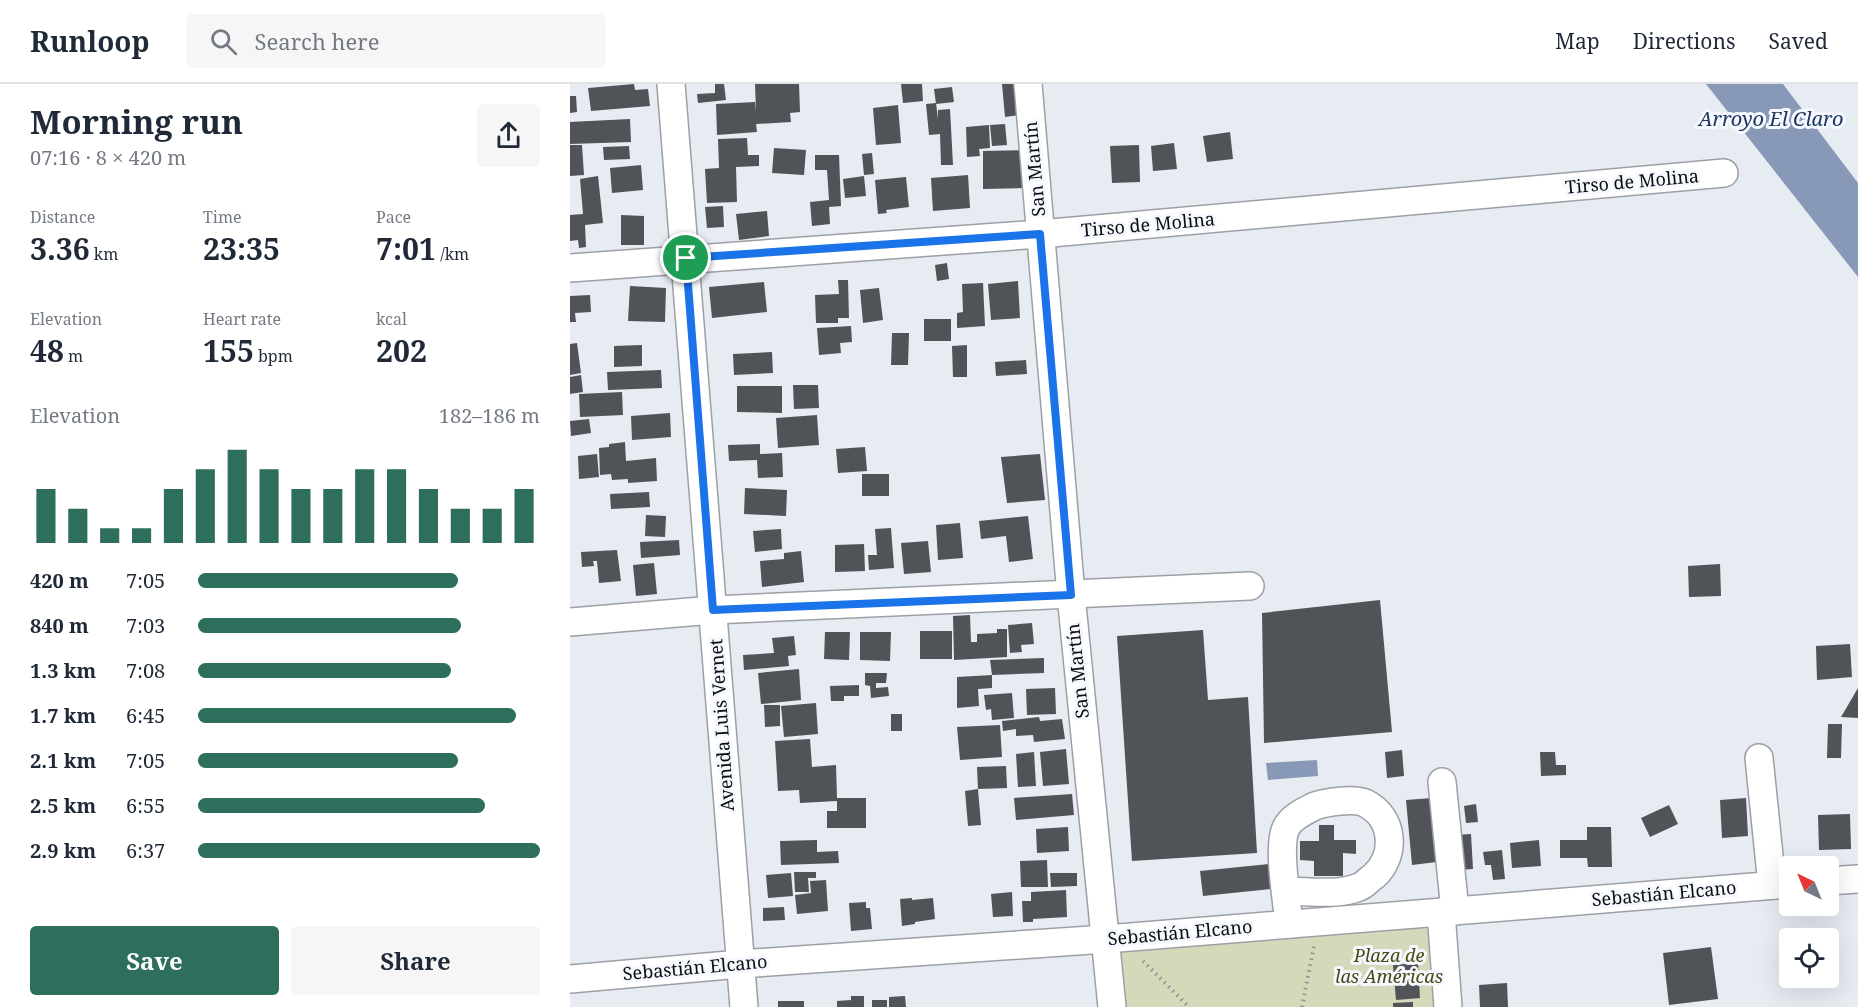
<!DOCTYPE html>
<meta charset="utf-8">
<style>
:root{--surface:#fff;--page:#f6f6f7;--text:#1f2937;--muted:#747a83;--line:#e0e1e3;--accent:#2e6e5d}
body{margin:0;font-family:"Noto Serif",serif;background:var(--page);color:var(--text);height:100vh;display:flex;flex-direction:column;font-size:22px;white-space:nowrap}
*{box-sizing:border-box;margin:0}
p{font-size:20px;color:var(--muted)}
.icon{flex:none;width:33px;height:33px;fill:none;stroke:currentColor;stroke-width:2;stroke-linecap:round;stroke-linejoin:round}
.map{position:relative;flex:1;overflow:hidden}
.side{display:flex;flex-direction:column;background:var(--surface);width:570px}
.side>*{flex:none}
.needle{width:39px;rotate:317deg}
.buttons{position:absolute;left:1209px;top:772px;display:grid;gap:12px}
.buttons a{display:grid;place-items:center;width:60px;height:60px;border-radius:6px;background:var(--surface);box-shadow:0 6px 24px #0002;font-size:30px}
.pin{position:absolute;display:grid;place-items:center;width:51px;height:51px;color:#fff;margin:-26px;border:3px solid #fff;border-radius:50%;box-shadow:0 2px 6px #0007}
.round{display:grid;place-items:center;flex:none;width:63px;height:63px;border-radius:6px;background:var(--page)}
.headline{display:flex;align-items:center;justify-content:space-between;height:102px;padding:0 30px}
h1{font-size:33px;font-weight:700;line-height:45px}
.metrics{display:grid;grid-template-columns:repeat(3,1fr);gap:9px;height:102px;padding:6px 30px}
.metrics div{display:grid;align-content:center}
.metrics b{font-size:30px;font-weight:700}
.metrics small{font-size:16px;font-weight:400}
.metrics p{font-size:16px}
.chart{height:168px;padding:12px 30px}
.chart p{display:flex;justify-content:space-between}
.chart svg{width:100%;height:108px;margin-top:6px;stroke:var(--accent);stroke-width:6}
.button{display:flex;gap:12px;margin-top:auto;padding:12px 30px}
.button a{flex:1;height:69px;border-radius:6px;background:var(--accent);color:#fff;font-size:24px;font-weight:700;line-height:69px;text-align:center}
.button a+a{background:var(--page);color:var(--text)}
ul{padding:0 30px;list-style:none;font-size:20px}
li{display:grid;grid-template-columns:96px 72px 1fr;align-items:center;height:45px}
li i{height:15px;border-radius:8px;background:var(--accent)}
header{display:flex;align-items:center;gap:36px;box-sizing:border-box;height:84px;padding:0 30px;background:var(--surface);border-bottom:2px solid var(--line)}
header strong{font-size:28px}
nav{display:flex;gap:33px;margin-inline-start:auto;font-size:21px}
.search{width:420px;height:54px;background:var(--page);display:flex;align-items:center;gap:15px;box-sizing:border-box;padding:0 21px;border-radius:6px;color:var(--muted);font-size:22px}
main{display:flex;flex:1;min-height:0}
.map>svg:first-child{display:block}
</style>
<header>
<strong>Runloop</strong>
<div class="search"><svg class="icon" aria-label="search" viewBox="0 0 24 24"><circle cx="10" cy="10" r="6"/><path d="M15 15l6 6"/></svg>Search here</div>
<nav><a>Map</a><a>Directions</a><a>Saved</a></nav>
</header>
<main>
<section class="side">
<div class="headline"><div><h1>Morning run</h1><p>07:16 · 8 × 420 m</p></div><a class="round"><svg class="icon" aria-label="share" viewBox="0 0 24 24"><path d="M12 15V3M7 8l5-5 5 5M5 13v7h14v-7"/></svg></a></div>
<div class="metrics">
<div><p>Distance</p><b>3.36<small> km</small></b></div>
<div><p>Time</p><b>23:35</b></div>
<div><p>Pace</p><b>7:01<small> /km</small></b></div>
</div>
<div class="metrics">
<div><p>Elevation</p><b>48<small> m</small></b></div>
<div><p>Heart rate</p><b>155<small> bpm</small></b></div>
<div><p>kcal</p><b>202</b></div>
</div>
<div class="chart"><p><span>Elevation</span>182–186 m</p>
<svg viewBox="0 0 160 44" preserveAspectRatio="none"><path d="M5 44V22M15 44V30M25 44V38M35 44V38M45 44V22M55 44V14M65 44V6M75 44V14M85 44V22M95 44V22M105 44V14M115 44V14M125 44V22M135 44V30M145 44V30M155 44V22"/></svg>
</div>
<ul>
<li><b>420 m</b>7:05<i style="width:76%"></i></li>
<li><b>840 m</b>7:03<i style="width:77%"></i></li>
<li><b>1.3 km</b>7:08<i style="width:74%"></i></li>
<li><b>1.7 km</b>6:45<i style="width:93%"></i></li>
<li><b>2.1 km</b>7:05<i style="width:76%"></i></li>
<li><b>2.5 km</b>6:55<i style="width:84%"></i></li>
<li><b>2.9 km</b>6:37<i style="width:100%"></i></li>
</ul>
<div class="button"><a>Save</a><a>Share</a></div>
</section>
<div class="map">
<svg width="1288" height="923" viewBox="0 0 1288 923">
<rect width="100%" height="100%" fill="#e7ebf2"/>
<path fill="#d5d9b9" d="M856,841L859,846L865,923H551L547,876L551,865Z"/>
<g fill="#8799b6">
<path d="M1136,0H1213L1288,99V193Z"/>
<path d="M747,676L748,692L698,696L696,679Z"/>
</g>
<g fill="#505459">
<path d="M64,0L65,6L78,5L80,22L21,27L18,4Z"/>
<path d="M145,0H154L156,16L128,19L127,10L145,9Z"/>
<path d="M185,0H229L230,28L220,29L221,38L186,40L187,48L147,51L146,20L185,18L186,28Z"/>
<path d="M331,0H352L353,17L333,19Z"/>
<path d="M432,0H446L449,31L435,33Z"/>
<path d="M382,3L384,18L366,20L364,5Z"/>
<path d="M0,12H6L7,28L0,29Z"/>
<path d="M366,19L368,35V26L380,25L383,81H371L370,50L359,51L356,20Z"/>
<path d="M328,21L331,59L306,61L303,24Z"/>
<path d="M60,35L61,58L0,60V38Z"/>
<path d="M435,40L437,61L422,62L420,41Z"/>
<path d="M419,41L420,64L409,65L410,72L397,73L396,43Z"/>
<path d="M660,48L663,75L637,78L633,52Z"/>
<path d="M177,54L178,71H189V82L166,83L167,118L137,119L135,85L149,84L148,55Z"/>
<path d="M604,59L607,85L583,87L581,62Z"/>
<path d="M0,61H12L14,91L0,92Z"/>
<path d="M569,61L570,98L542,99L540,62Z"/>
<path d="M59,62L60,75L34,76L33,63Z"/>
<path d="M204,64L236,66L234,91L202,89Z"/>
<path d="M455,66L456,104L413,105V67Z"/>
<path d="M302,69L304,90L294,91L292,70Z"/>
<path d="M245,71H269L271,122L259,123L260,140L242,142L240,118L259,116L257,86H245Z"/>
<path d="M71,81L73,106L42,109L40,84Z"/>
<path d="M398,91L400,124L363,127L361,94Z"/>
<path d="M28,92L33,139L15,141L16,163L9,164L8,156L0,157V131L13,130L10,95Z"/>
<path d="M294,92L296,112L275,114L273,95Z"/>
<path d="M336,93L339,123L316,126L317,129L308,130L305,96Z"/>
<path d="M153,122L154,143L137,144L135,123Z"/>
<path d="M197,127L199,152L169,156L166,130Z"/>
<path d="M51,131L74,132V161H51Z"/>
<path d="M377,179L379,195L367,197L365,181Z"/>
<path d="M268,196H278L279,234H268V239H246L245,211L269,210Z"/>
<path d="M448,197L450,234L421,236L418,200Z"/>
<path d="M194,198L197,228L142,234L139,203Z"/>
<path d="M413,199L415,242L387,244V229L393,228L392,200Z"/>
<path d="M60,202L96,204L95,238L58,237Z"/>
<path d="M309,204L313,236L293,239L290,206Z"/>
<path d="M20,211L21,228L5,229L6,238H0V212Z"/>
<rect x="354" y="235" width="27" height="22"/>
<path d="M281,242L282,258L270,259L271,269L249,271L247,244Z"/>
<path d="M322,249H339L338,281H321Z"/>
<path d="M7,259L11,289L0,291V260Z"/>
<path d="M72,261V282L44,283V262Z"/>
<path d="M397,261V293H383L382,262Z"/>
<path d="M202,268L203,289L164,291L163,270Z"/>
<path d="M456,276L457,290L426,292L425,278Z"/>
<path d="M91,286L92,304L38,306L37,288Z"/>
<path d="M11,291L13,308L0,310V293Z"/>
<path d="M223,301H248L249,324L224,325Z"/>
<path d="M167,302H212V329L167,328Z"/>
<path d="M52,308L53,331L10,333L9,310Z"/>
<path d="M100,329L101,353L62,356L61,332Z"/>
<path d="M247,331L249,361L208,364L206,334Z"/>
<path d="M19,335L21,349L1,352L0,337Z"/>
<path d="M55,358L56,377L86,374L87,397L58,399V395L42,396L41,390L30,391L29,364L39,363V360Z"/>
<path d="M190,360V370L212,369L213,393L188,394L187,376L159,377L158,361Z"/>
<path d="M295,363L297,387L268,389L266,365Z"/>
<path d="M27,370L29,393L9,395L8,372Z"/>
<path d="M470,370L475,416L437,419L431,373Z"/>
<rect x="292" y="390" width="27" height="22"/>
<path d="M175,404L217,406L216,432L174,430Z"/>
<path d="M79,408L80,423L41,425L40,410Z"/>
<path d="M76,431L96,432L95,453L75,452Z"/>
<path d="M458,432L463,475L439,478L436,452L411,455L409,437Z"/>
<path d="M390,439L393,474L368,476L366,441Z"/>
<path d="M321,444L324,484L299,486L298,471H307L305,445Z"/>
<path d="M211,445L212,465L185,468L183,447Z"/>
<path d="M109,456L110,471L71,474L70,458Z"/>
<path d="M358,457L361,488L334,490L331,459Z"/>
<path d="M294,460L295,487L265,488V461Z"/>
<path d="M47,466L51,497L29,499L27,477H23L24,482L12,483L11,468Z"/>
<path d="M231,467L234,498L192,503L190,477L214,475V469Z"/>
<path d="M84,479L87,510L66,512L63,481Z"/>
<path d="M1150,480L1151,512L1119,513L1118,482Z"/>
<path d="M810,516L822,648L694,659L692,529Z"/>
<path d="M400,531L401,558H407V550L427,549V545H437V573L384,576L383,532Z"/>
<path d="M462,539L464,560L451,561L452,568L440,569L438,541Z"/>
<path d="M633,546L638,616L678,613L687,769L562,777L547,552Z"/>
<rect x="350" y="547" width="32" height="28"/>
<path d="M255,548H280L279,576L254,575Z"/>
<path d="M290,548H321L320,577L290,576Z"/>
<path d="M224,552L226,571L218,572L219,582L174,586L173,571L204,569L202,554Z"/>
<path d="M1280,560L1282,593L1247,596L1246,562Z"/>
<path d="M474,574V589L422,591L420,576Z"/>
<path d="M229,585L231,616L191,620L188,589Z"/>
<path d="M295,589H317L316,599H306V604L318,603L319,612L301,614L300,602L295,601Z"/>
<path d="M422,591V604L408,605L409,622L387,624V593Z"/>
<path d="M289,601V612H274V617H261L260,602Z"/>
<path d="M485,604L486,630L457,631L456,605Z"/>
<path d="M1288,604V634L1271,633Z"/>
<path d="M442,609L444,634L422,636L421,625L416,626L414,611Z"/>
<path d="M246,619L248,650L214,653L211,622Z"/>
<path d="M194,621H210V642L195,643Z"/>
<rect x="321" y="630" width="11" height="17"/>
<path d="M469,633L470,637L492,635L495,655L464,658L463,651L446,652V645L433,647L432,637Z"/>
<path d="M1258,640H1272L1271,674H1257Z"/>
<path d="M430,641L432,673L390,676L387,643Z"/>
<path d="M240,655L242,683L266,681L267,714H296V744H257V727H267V717L230,719L229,706L208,707L205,657Z"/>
<path d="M496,665L499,700L473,702L470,668Z"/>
<path d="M832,666L834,692L817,694L815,668Z"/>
<path d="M464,668L466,702L448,703L446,670Z"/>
<path d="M970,668H985L986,681H996V691L971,692Z"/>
<path d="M436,682L437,704L408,705L407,683Z"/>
<path d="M408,705L411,741L398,742L395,707Z"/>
<path d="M502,710L504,731L446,736L444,714Z"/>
<path d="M862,714L867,778L842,781L836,716Z"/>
<path d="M1176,714L1178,752L1152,754L1150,716Z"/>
<path d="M906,720L908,738L896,739L894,722Z"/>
<path d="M1099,721L1108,740L1080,753L1071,734Z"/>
<path d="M1280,730L1281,765L1249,766L1248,731Z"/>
<path d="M749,741H764V756H786V770L773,769V792H744V777L730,776V757H749Z"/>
<path d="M498,743L499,767L467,769L466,745Z"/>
<path d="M1017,743H1041L1042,783H1018L1017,774H990V756H1017Z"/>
<path d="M901,750L903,785L887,786L885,751Z"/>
<path d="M247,756V768L268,767L269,779L211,781L210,757Z"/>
<path d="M969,756L971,782L942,784L940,759Z"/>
<path d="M932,766L935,795L923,796L921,781H915L913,768Z"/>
<path d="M477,776L478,803H451L450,777Z"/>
<path d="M699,780L701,805L633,812L630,787Z"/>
<path d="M224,788H246V794H238L239,808H225Z"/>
<path d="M221,789L223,812L198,814L196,791Z"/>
<path d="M480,789H507V802L481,803Z"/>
<path d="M256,796L258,827L227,830L225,811L241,809L240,797Z"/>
<path d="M496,806L497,833L463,835V838H453L452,817H461V808Z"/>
<path d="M442,808L443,832L423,833L421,810Z"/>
<path d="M342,814V816L363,814L365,835L345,838V840L332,842L330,815Z"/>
<path d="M296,818V824H300L302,845L281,847L279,819Z"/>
<path d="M214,823L215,836L193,837V824Z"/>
<path d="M1141,863L1148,915L1099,921L1093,869Z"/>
<path d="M848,879L850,914L826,916L823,881Z"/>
<path d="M937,899L938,923H910L909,901Z"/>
<path d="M281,912H294V923H267V917L281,916Z"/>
<path d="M335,912L336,923H319V913Z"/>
<rect x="302" y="916" width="15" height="7"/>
<rect x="208" y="917" width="26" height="6"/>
<path d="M843,918V923H823V919Z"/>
</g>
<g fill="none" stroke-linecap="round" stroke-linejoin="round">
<defs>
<g id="minor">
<path d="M101,0L174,923"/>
<path d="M458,0L501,511L542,923"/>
<path d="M0,184L470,150L1154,89"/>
<path d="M0,538L143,526L680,502"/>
<path d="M1189,674L1202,801"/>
<path d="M872,698L885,827"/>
<path d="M1258,797L1288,795"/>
<path d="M716,807C739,807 768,812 789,803C795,801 799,795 804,792C827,771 824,733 795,719C784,714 756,718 745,722C735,727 721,733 716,744C707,762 717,817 719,840"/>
<path d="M871,828L878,923"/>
<path d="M0,895L170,880L536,855L1220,800"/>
</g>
</defs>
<use href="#minor" stroke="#9ca0a6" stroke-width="30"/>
<g stroke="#8f9297" stroke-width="4" stroke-dasharray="1.5 4.5" stroke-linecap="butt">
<path d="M573,877L619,923"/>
<path d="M732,923L744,862"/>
</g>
<use href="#minor" stroke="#fff" stroke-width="27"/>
</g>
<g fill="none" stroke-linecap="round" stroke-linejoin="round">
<defs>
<path id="route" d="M470,150L501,511L143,526L116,174Z"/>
</defs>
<use href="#route" stroke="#fff" stroke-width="12"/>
<use href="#route" stroke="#1a73e8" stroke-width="8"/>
</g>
<g text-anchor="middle" stroke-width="6" stroke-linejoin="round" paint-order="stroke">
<g font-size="18" fill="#0b0d0f" stroke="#f5f8fe">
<text transform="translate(465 85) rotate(-95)" y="6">San Martín</text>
<text transform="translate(1062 98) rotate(-5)" y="6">Tirso de Molina</text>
<text transform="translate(578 141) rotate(-5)" y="6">Tirso de Molina</text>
<text transform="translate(508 587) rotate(-96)" y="6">San Martín</text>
<text transform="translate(152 641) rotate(-94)" y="6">Avenida Luis Vernet</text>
<text transform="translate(1094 810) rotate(-5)" y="6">Sebastián Elcano</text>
<text transform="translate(610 849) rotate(-5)" y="6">Sebastián Elcano</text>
<text transform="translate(125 884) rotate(-5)" y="6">Sebastián Elcano</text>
</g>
<g font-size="18" font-style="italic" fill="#464a0f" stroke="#f5f8fe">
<text x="819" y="878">Plaza de<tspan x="819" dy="21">las Américas</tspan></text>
</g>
<g font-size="20" font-style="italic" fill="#1f3760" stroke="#f5f8fe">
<text x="1201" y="42">Arroyo El Claro</text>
</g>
</g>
</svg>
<div class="buttons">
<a><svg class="needle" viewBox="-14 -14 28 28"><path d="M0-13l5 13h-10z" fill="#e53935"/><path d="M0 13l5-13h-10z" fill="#747a83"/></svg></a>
<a><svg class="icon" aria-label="locate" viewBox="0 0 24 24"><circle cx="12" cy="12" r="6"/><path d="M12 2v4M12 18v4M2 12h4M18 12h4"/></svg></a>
</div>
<div class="pin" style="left:116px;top:174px;background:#1e9e55"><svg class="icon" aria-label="arrive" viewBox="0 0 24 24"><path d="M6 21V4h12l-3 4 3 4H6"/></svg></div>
</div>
</main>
